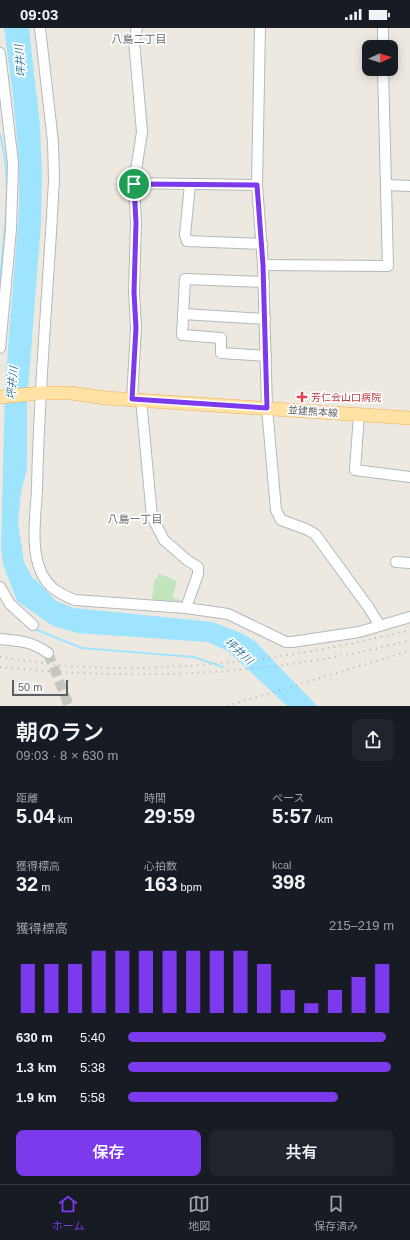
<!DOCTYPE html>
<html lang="ja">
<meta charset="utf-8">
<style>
:root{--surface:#171b24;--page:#20242c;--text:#f1f3f6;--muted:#9ea1a6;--line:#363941;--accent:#7c3aed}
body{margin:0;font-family:Arial,"Noto Sans JP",sans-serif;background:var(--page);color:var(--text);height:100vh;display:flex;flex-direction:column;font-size:15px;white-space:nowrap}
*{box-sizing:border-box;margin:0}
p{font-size:13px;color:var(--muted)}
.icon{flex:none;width:22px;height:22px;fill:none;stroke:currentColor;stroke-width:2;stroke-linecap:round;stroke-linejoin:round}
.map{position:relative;height:678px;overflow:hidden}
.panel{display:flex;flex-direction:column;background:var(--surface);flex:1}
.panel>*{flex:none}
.needle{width:26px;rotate:87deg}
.fabs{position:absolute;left:362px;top:12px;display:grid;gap:8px}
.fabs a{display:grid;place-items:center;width:36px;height:36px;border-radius:8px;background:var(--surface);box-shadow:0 2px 10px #0003;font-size:20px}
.scale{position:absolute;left:12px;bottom:10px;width:56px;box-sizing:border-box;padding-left:4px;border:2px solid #5a5f62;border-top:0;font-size:11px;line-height:14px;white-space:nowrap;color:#5a5f62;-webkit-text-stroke:3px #fff;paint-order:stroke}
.pin{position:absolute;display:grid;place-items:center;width:34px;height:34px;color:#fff;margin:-17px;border:2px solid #fff;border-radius:50%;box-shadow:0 1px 4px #0007}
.round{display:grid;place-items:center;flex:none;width:42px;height:42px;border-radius:8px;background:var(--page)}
.overview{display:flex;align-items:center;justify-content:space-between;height:68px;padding:0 16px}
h1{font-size:22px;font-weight:600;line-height:30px}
.metrics{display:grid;grid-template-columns:repeat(3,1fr);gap:6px;height:68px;padding:4px 16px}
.metrics div{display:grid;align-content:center}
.metrics b{font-size:20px;font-weight:600}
.metrics small{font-size:11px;font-weight:400}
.metrics p{font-size:11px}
.chart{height:112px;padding:8px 16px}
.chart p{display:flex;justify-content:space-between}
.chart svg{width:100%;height:72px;margin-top:4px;stroke:var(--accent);stroke-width:6}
.button{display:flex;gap:8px;margin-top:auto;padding:8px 16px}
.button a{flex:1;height:46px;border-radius:8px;background:var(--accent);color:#fff;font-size:16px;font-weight:600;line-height:46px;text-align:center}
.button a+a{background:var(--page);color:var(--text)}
ul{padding:0 16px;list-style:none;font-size:13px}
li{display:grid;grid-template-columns:64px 48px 1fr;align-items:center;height:30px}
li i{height:10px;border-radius:5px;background:var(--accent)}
.status{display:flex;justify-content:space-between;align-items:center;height:28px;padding:0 20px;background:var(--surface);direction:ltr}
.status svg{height:11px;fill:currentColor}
.tabs{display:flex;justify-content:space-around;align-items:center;height:56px;border-top:1px solid var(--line);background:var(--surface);font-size:11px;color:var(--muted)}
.tabs a{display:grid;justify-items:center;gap:2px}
.tabs .current{color:var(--accent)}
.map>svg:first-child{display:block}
</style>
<div class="status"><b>09:03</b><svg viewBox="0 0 49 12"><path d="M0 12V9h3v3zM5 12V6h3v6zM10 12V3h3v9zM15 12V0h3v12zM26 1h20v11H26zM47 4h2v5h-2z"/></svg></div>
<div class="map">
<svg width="410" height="678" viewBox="0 0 410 678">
<rect width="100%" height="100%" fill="#ede9e1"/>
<path fill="#c3e5bd" d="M158,545L177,553L173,567L174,570L183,573V577L152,574L154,551H157Z"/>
<path fill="#9fe4ff" d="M4,0H29L40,98L42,146L41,196L27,374V441L21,464L18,495L24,534L33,551H35L56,573L74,580L213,594L241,605L255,613L317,678H287L228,623L207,614L77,605L53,598L17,573L3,536L1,520L5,358L19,181V133L13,67Z"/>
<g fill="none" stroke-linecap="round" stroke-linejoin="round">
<g stroke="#9fe4ff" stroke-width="2">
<path d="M0,106C13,153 4,204 0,252"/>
<path d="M32,600L82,620L194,629L223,639"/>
</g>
<path stroke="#c8c6c1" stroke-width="10" stroke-dasharray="10 5" stroke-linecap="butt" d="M48,625L69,678"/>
<defs>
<g id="minor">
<path d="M40,0L53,114L54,151C49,254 39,357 37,460C36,486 30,519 41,544C48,560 60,566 75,572L186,580L228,586L286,614H292L359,604L410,589"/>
<path d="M260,0L257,157L263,237L267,380L276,482L281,492L306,501L315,506L369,580L380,598"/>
<path d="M383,0V19"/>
<path d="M0,25L13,135L11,201L0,320"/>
<path d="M134,155L257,157"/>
<path d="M190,156L185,207L187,213L262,216"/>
<path d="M386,157L410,158"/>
<path d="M263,237L388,238L383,41"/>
<path d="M264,254L185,251L182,307L221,310V325L266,328"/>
<path d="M183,286L265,291"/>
<path d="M132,371L136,300L134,264L136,195L134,155L142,104L134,13L137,0"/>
<path d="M141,371L152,489L164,512L187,532L198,539V546L186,580"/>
<path d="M359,386L355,442L410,449"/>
<path d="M396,534L410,535"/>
<path d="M0,559L10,576L33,597"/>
<path d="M0,611C20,613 31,613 48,625"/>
</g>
<path id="major" d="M0,369L41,365H71L106,370L410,390"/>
</defs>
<use href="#minor" stroke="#b4b8bc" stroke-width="12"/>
<use href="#major" stroke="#f1ae56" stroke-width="14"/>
<use href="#minor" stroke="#fff" stroke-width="10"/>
<use href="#major" stroke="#ffe2a4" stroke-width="13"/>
<g stroke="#b1b2b2" stroke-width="2" stroke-dasharray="1 5" stroke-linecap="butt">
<path d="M0,629C23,632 46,636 69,638C184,645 299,630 410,602"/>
<path d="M0,639C136,653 277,648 410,612"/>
<path d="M227,678L410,623"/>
</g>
</g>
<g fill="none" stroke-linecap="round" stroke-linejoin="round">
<defs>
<path id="route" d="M134,156L257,157L263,237L267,380L132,371L136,300L134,264L136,195Z"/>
</defs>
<use href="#route" stroke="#fff" stroke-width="8"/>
<use href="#route" stroke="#7c3aed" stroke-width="5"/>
</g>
<path fill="#e0444e" stroke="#fff" stroke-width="1.5" d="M300 363h4v4h4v4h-4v4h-4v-4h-4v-4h4z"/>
<g text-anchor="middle" stroke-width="3.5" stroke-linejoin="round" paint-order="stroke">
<g font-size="10" fill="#be3a42" stroke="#fff" text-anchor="start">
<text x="311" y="373">芳仁会山口病院</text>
</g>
<g font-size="10" fill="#5a5f62" stroke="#fff">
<text transform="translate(313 383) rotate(4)" y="4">並建熊本線</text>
</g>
<g font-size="11" fill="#6b7174" stroke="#fff">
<text x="139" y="15">八島二丁目</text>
<text x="135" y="495">八島一丁目</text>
</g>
<g font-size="11" font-style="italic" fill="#387a9f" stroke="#fff">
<text transform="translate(20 33) rotate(-95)" y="4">坪井川</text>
<text transform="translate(12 355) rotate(-85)" y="4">坪井川</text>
<text transform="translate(239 623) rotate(42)" y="4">坪井川</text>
</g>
</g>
</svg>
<div class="fabs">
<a><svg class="needle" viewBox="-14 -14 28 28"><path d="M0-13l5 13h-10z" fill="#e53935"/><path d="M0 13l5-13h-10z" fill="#9ea1a6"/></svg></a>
</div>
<div class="scale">50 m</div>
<div class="pin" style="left:134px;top:156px;background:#1e9e55"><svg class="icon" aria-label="arrive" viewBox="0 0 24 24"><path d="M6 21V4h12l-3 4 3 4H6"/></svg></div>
</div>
<section class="panel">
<div class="overview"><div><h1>朝のラン</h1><p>09:03 · 8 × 630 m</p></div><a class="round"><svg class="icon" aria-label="share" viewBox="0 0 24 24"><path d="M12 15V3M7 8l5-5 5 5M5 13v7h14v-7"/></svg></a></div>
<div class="metrics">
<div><p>距離</p><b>5.04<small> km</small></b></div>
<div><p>時間</p><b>29:59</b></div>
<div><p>ペース</p><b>5:57<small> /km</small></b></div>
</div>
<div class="metrics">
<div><p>獲得標高</p><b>32<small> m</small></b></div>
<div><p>心拍数</p><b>163<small> bpm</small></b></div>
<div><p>kcal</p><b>398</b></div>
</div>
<div class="chart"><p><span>獲得標高</span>215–219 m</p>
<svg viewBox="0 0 160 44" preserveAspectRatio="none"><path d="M5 44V14M15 44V14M25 44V14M35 44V6M45 44V6M55 44V6M65 44V6M75 44V6M85 44V6M95 44V6M105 44V14M115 44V30M125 44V38M135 44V30M145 44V22M155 44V14"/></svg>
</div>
<ul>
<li><b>630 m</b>5:40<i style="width:97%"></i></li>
<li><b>1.3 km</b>5:38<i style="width:99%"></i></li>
<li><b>1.9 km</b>5:58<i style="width:79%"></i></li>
</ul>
<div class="button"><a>保存</a><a>共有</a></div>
</section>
<nav class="tabs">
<a class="current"><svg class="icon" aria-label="home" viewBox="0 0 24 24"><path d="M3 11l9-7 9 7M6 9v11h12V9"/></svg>ホーム</a>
<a><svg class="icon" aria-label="map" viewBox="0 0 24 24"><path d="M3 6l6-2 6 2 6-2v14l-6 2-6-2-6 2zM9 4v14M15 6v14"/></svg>地図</a>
<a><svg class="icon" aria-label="saved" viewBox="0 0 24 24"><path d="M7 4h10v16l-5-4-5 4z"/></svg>保存済み</a>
</nav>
